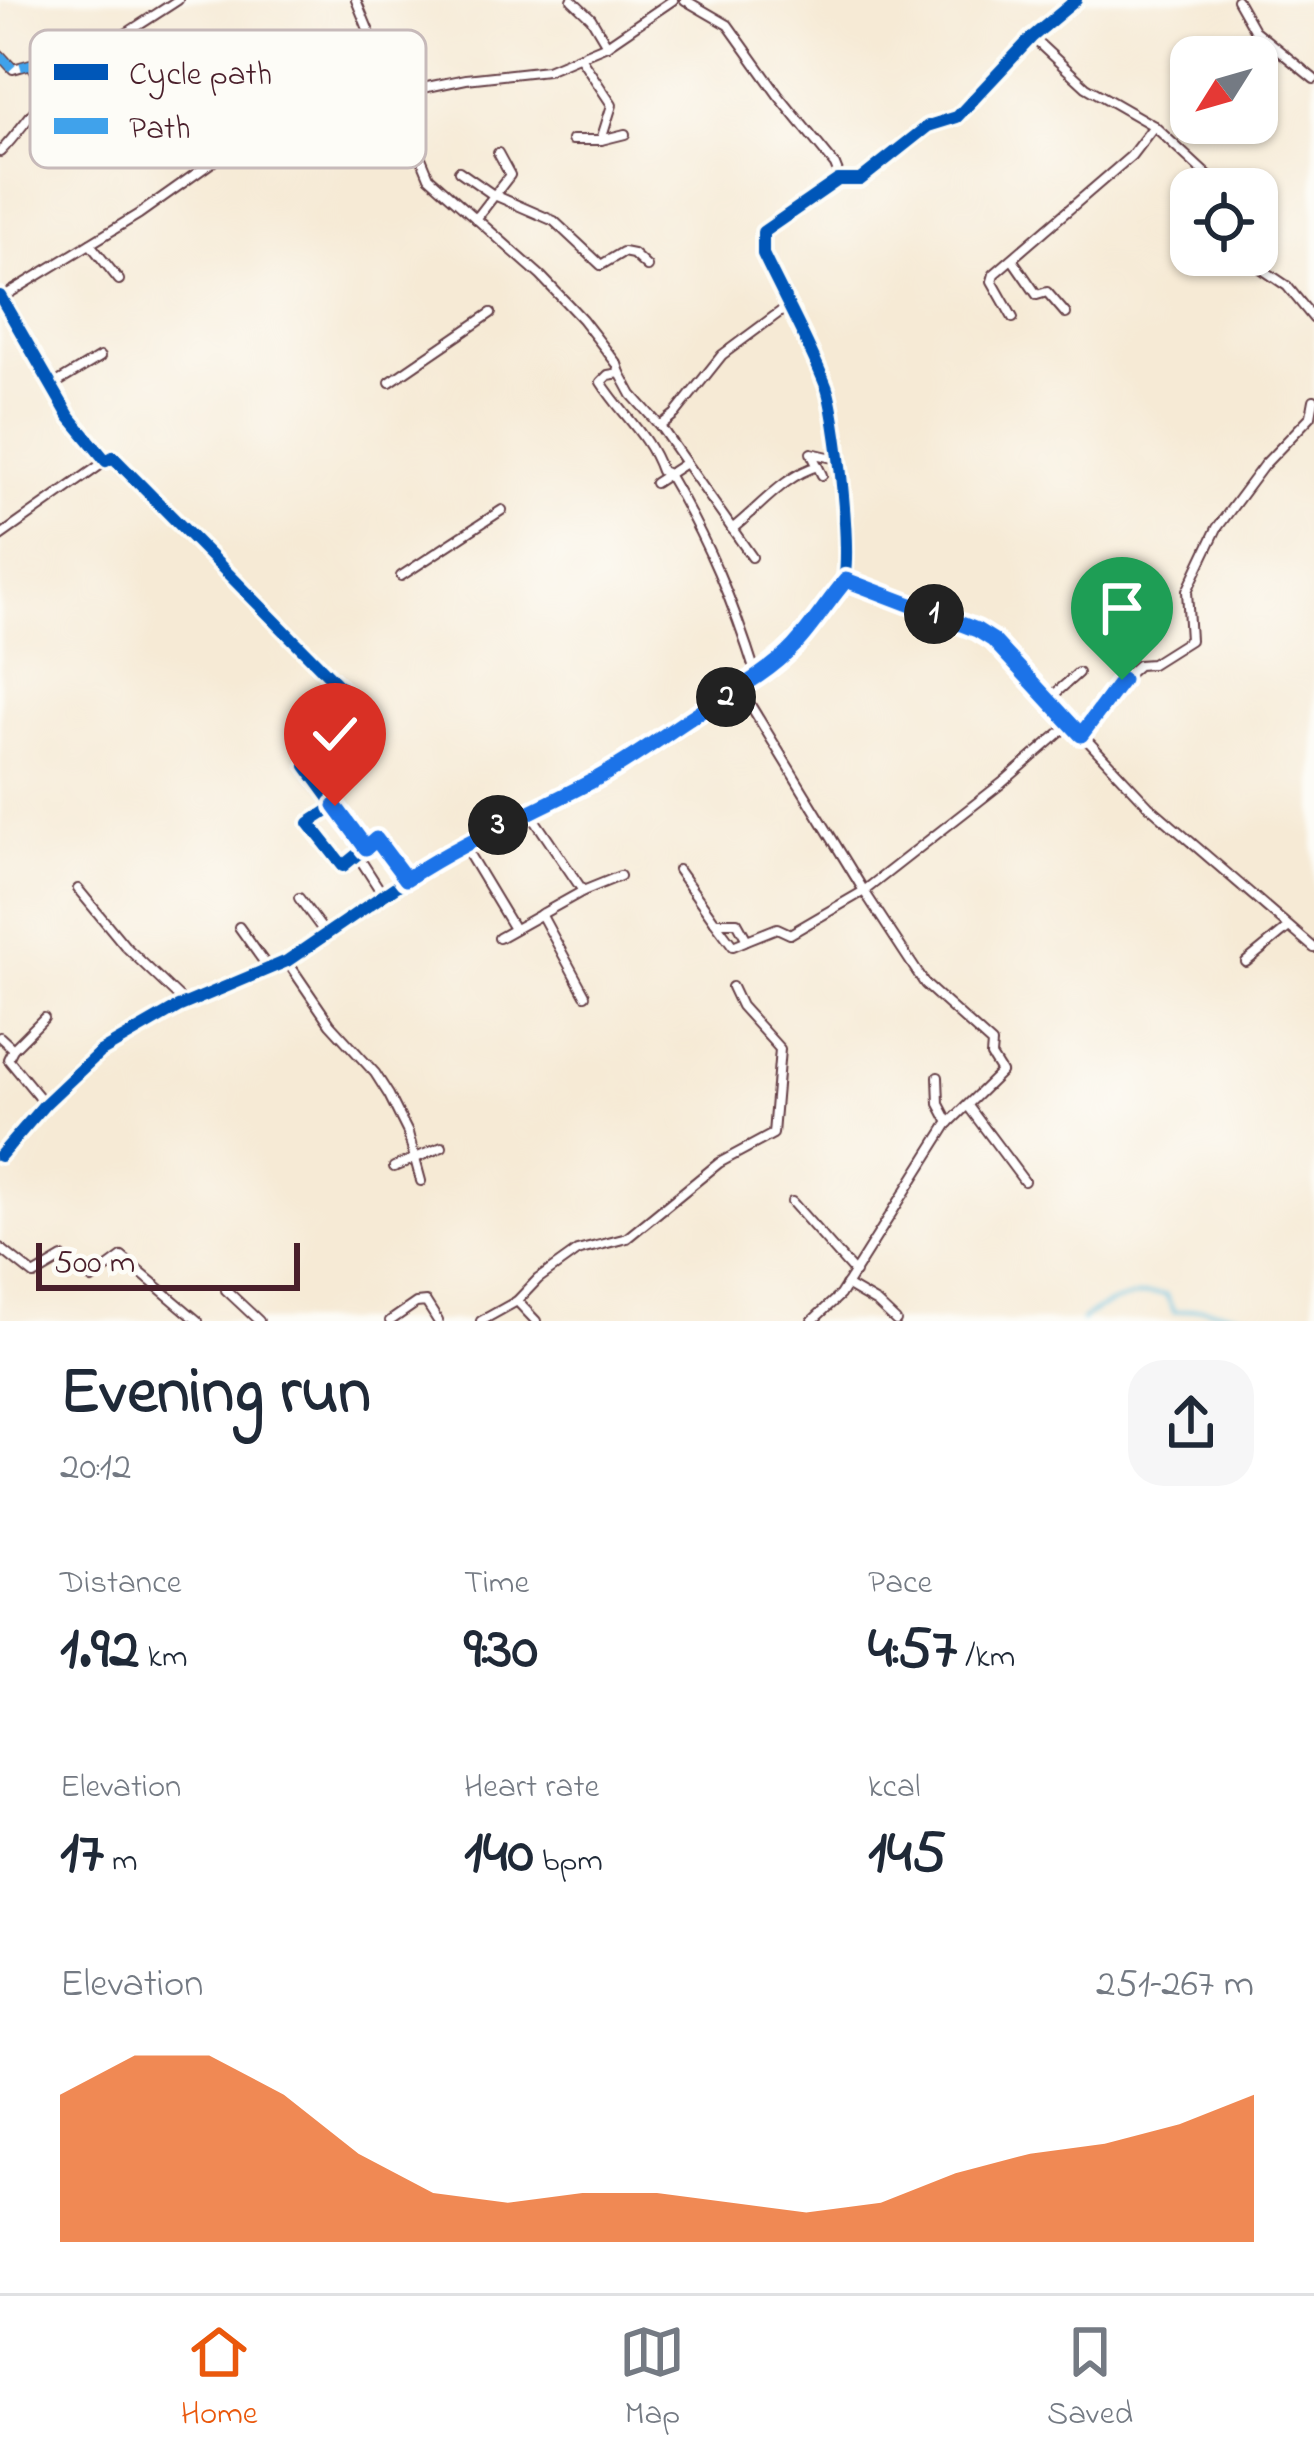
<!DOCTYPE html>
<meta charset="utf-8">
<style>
:root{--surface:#fff;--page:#f6f6f7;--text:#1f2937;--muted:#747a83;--line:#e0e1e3;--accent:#ea580c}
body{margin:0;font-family:"Indie Flower",sans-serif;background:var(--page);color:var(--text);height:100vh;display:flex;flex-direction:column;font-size:45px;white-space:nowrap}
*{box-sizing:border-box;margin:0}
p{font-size:39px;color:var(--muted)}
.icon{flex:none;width:66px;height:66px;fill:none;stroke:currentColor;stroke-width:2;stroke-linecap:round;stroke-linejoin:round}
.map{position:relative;height:1321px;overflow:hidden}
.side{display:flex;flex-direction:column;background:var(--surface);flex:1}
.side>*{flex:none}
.needle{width:78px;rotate:233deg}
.fabs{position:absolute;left:1170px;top:36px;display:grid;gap:24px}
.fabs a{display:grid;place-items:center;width:108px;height:108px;border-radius:24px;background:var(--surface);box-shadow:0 3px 9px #0004;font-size:60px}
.scale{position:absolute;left:36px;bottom:30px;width:264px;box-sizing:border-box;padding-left:12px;border:6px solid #4a1f2b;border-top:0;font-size:33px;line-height:42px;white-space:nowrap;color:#4a1f2b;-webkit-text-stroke:9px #fdfcf7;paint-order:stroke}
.pin{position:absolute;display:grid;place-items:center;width:102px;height:102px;color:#fff;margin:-123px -51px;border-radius:50% 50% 50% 0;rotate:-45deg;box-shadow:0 0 12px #0007}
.pin .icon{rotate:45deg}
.km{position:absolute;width:60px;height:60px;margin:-30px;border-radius:50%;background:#222;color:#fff;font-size:33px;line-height:60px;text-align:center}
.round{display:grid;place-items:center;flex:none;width:126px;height:126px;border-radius:36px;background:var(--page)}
.head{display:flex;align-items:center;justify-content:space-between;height:204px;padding:0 60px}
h1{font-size:66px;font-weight:700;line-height:90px}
.metrics{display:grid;grid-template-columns:repeat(3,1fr);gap:18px;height:204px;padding:12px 60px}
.metrics div{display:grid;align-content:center}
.metrics b{font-size:60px;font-weight:700}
.metrics small{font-size:33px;font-weight:400}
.metrics p{font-size:33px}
.chart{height:336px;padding:24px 60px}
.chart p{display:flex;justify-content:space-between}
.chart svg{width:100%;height:216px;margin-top:12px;fill:var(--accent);opacity:.7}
.tab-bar{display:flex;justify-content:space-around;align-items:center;height:168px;border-top:3px solid var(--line);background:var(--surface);font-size:33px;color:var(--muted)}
.tab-bar a{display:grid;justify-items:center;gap:6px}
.tab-bar .active{color:var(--accent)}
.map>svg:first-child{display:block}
</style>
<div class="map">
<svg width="1314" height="1321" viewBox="0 0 1314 1321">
<rect width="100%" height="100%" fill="#fdfcf7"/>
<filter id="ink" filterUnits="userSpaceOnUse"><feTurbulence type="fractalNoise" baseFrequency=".00833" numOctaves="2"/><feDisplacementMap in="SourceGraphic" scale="24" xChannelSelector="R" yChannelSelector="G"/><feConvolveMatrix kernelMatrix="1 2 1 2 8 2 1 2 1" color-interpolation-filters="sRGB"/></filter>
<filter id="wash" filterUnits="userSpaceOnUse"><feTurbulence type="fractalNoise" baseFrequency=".004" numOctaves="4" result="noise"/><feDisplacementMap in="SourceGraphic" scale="48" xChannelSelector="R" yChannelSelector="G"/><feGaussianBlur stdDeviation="2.7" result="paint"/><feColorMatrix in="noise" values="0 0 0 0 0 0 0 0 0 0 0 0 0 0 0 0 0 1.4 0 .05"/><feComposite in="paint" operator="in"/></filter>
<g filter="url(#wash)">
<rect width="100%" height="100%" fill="#f6ead5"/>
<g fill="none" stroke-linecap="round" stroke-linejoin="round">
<path stroke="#61bfdf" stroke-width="3" d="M1081,1321C1101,1303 1139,1291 1166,1295L1174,1312L1202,1308L1286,1321"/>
</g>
</g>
<g filter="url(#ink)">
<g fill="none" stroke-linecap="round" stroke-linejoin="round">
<defs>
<g id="minor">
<path d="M356,0L429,177L541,276L582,319L617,364L620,373L608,375L601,382C622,415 648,434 661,471L668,474C708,541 733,602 756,675"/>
<path d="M572,0L591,18L607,45"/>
<path d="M685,0L728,25L778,95L835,165L841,180"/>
<path d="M1237,0L1254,30L1314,79"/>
<path d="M1032,37L1086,87L1154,126L1222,189"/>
<path d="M0,55L13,69L31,64L50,93"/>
<path d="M580,57L612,105L601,140"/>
<path d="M572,140H601L625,134"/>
<path d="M0,152C18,134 32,111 49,94C85,57 134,29 178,0"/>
<path d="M459,171L492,194L554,221L601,265L623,252L633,254L647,267"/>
<path d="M476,219L510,175L498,153"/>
<path d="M90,244L119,280"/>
<path d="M1241,255L1287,286L1314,319"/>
<path d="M1012,259L1037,295L1047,292L1066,314"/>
<path d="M1230,262L1235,255"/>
<path d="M0,296L69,416L106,461L113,457L346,693L345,700L307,738L315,752L306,766L335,806L309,823L343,866L376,839L406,879"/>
<path d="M1,298L139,214L273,119L466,79L547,70L607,45L673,0"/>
<path d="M1013,318L992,281L994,274L1131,156L1154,126"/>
<path d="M620,373L632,395L660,426L752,557"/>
<path d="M390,382L491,313"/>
<path d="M53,385L100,357"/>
<path d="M660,426L675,414L722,355L788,306"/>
<path d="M822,475L811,453L837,459"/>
<path d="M655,483L684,464"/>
<path d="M732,529C759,508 785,475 818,466"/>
<path d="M0,536L106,461"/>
<path d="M401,576L502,510"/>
<path d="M846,580L977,630L993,640L1149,806L1314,948"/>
<path d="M740,688L864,891L1002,783L1070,724"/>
<path d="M1048,700L1078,673"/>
<path d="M1081,735L1129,673L1138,665L1152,664L1190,640L1187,591L1217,528L1264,465L1311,416L1314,400"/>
<path d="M334,807L366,848"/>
<path d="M530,813L583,891"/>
<path d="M464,846L514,929"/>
<path d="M358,856L383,895"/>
<path d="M678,870L715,922H737L747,940L777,928L790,934L864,891L925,984L992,1044L991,1056L1001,1072L947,1125L840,1295L812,1321"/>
<path d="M78,889L125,946L186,1004"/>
<path d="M299,898L325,933"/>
<path d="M541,914L585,995"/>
<path d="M715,922L733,946L745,941"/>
<path d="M239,927L269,969"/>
<path d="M499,938L583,891L620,876"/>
<path d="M287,961L330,1024L375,1073L389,1095L408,1133L421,1181"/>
<path d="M1246,962L1289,927"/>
<path d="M0,1037L13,1049L8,1059L45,1104"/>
<path d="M13,1049L44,1018"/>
<path d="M938,1077L939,1104L949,1123"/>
<path d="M968,1106L1024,1181"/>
<path d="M0,1156L45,1104L100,1052L178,1007L287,961L445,853C466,849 482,832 501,824C560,798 618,770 670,733C740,683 792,660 842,585C854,566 836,410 826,386C808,341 784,298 763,254V232L838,180H860L928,126L957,117L1032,37L1076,0"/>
<path d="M394,1167L442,1147"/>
<path d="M792,1202L855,1273"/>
<path d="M0,1248L34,1275L63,1258L92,1279L122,1257L198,1321"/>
<path d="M846,1285L877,1303L896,1321"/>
<path d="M226,1290L259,1321"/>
<path d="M517,1301L538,1279L577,1251L627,1238L719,1163L773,1134L780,1049L741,1006L732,987"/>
<path d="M390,1321L416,1303L426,1302L438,1321"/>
<path d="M481,1321L517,1301L536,1321"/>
</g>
</defs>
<use href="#minor" stroke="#643d44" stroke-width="12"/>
<use href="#minor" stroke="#fff" stroke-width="8"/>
<path stroke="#40a2eb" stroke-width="9" stroke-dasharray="18 9" stroke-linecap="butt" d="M0,55L13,69L31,64L50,93"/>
<defs>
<g id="cycleway">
<path d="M0,296L69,416L106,461L113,457L346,693L345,700L307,738L315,752L306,766L335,806L309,823L343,866L376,839L406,879"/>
<path d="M0,1156L45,1104L100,1052L178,1007L287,961L445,853C466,849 482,832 501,824C560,798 618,770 670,733C740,683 792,660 842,585C854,566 836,410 826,386C808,341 784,298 763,254V232L838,180H860L928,126L957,117L1032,37L1076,0"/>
</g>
</defs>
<use href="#cycleway" stroke="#fdfcf7" stroke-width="20"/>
<use href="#cycleway" stroke="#0057b8" stroke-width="12"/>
</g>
</g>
<g fill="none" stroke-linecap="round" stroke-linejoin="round" filter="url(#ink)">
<defs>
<path id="route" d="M335,806L366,848L376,839L406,879C465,840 530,814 594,780C630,761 661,737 695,715C728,694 767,675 794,646C813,626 828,601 846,580L977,630L993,640L1081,735L1122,680"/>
</defs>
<use href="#route" stroke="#fff" stroke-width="24"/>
<use href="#route" stroke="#1a73e8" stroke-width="15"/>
</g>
<rect x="30" y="30" width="396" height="138" rx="18" fill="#fdfcf7" stroke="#c7baba" stroke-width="3"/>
<rect x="54" y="64" width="54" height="16" fill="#0057b8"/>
<rect x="54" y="118" width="54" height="16" fill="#40a2eb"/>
<g font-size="33" fill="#4a1f2b">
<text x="129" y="84">Cycle path</text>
<text x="129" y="138">Path</text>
</g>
</svg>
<div class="fabs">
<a><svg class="needle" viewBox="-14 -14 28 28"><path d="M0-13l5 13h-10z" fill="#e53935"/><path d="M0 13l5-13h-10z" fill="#747a83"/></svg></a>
<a><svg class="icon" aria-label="locate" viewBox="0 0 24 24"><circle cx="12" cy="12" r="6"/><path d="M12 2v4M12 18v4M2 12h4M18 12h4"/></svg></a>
</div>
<div class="scale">500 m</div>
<div class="pin" style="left:1122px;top:680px;background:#1e9e55"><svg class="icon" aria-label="arrive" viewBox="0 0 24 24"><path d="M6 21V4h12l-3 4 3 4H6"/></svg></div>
<div class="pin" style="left:335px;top:806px;background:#d93025"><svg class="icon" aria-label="check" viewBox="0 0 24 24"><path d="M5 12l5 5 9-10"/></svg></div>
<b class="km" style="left:934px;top:614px">1</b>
<b class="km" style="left:726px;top:697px">2</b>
<b class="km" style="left:498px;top:825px">3</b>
</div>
<section class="side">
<div class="head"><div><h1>Evening run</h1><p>20:12</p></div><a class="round"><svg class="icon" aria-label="share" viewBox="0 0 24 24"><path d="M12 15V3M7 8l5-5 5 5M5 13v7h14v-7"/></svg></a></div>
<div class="metrics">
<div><p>Distance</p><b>1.92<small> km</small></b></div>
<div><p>Time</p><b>9:30</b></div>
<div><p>Pace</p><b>4:57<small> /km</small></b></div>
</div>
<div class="metrics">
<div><p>Elevation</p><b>17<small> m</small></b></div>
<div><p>Heart rate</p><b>140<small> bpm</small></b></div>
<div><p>kcal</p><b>145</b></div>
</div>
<div class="chart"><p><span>Elevation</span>251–267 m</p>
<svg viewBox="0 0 160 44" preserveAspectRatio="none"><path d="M0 44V14L10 6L20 6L30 14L40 26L50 34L60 36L70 34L80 34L90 36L100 38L110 36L120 30L130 26L140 24L150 20L160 14V44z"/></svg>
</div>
</section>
<nav class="tab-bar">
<a class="active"><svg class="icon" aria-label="home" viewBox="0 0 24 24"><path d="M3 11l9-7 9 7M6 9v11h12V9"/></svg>Home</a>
<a><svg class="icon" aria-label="map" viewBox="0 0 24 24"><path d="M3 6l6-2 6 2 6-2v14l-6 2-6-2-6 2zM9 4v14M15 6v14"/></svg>Map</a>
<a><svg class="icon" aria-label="saved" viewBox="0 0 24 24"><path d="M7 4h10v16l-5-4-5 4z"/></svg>Saved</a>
</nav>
